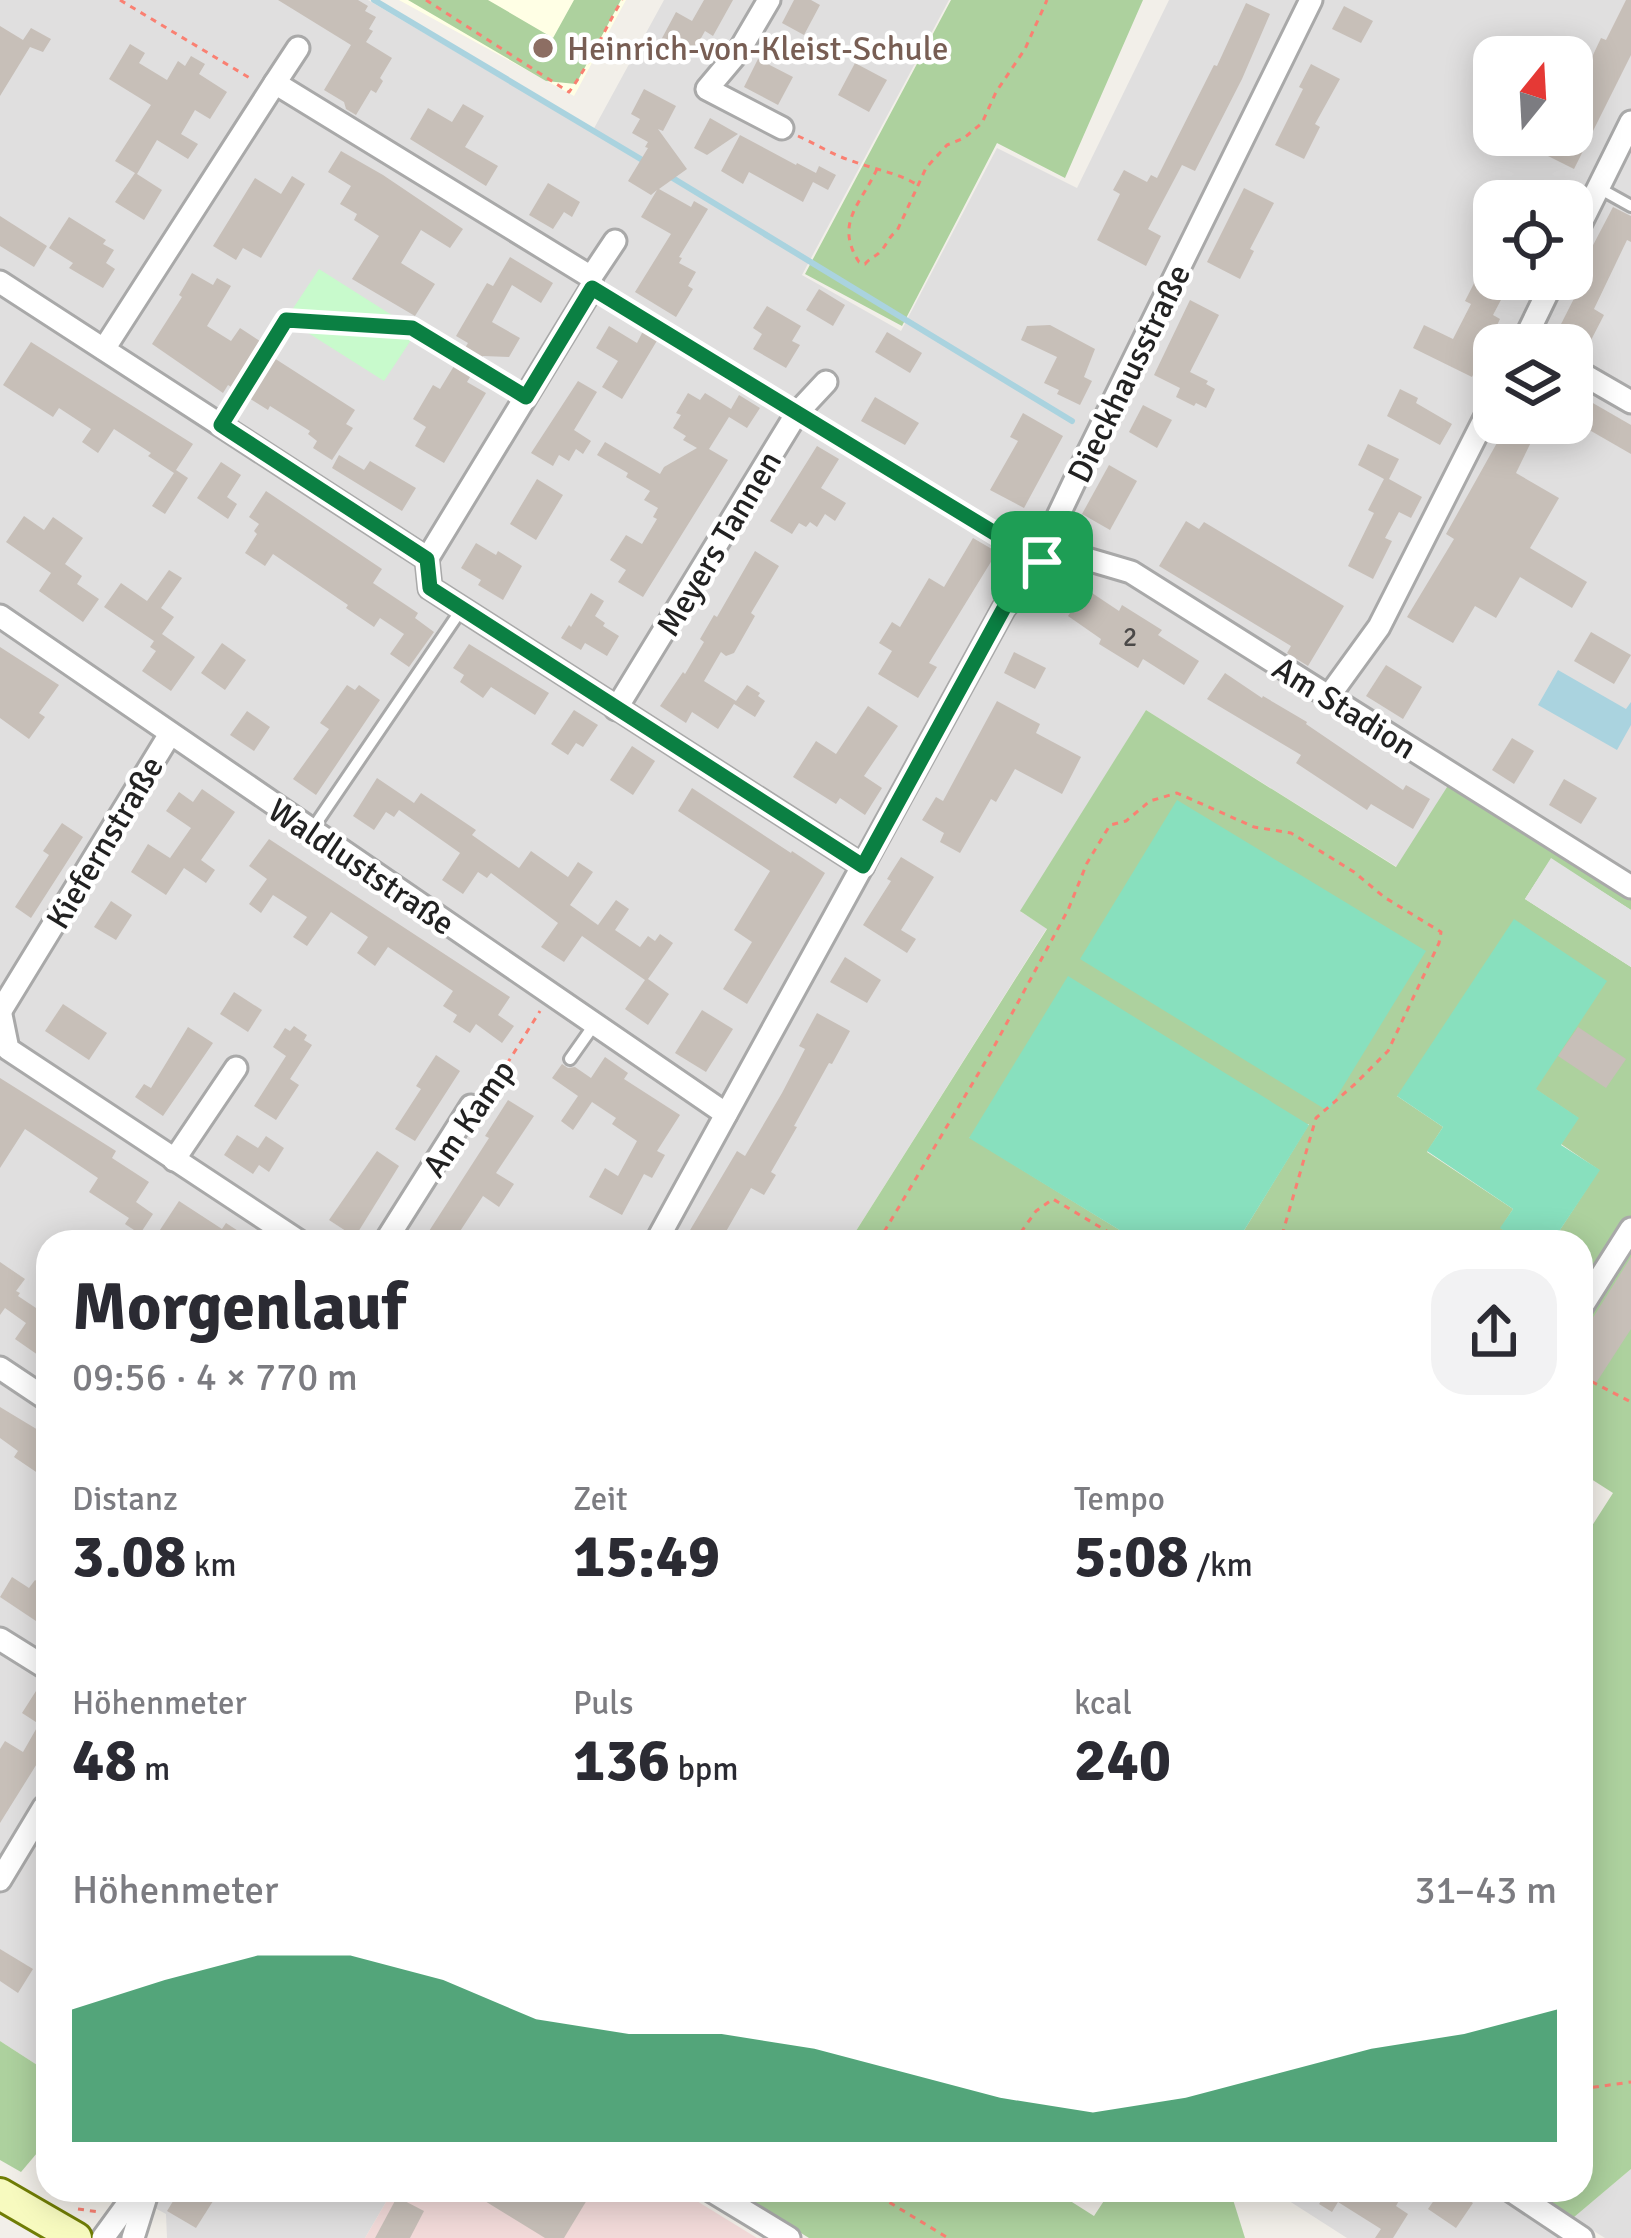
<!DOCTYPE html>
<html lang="de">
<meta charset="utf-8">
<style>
:root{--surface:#fff;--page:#f2f2f3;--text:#2b2b33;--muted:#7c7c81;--accent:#0b8043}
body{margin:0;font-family:Signika,sans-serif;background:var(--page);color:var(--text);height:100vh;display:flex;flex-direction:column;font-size:45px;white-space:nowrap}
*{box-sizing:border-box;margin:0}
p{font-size:39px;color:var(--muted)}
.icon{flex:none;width:66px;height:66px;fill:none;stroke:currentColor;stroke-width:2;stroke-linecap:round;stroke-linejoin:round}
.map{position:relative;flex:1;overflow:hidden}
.sheet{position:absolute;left:36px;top:1230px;width:1557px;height:972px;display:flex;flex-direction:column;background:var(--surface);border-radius:36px;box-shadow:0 6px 30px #0003}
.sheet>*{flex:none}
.needle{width:78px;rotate:18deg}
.tools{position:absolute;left:1473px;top:36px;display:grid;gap:24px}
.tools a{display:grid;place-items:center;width:120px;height:120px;border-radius:24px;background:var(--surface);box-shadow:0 6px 30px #0003;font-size:60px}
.pin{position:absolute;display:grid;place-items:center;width:102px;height:102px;color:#fff;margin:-51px;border-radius:24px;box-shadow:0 6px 18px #0006}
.round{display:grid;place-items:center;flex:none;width:126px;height:126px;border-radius:36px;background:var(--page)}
.summary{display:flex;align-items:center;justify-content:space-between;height:204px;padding:0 36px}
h1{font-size:66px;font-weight:700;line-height:90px}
.stats{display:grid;grid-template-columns:repeat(3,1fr);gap:18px;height:204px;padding:12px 36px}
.stats div{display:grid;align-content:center}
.stats b{font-size:60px;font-weight:700}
.stats small{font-size:33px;font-weight:400}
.stats p{font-size:33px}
.chart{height:336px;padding:24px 36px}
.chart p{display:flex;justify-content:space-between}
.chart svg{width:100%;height:216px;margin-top:12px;fill:var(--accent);opacity:.7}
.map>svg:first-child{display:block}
</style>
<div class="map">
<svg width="1631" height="2238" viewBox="0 0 1631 2238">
<rect width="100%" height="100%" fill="#f2efe9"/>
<g fill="#e0dfdf" fill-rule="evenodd">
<path d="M0,0H368L592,132L664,0H949L802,275L901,331L997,148L1077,188L1169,0H1631V878L1397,867L1146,710L1021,912L1047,928L849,1242H48V2072L0,2041ZM1494,57H1572V135H1494ZM1494,201H1572V279H1494ZM1494,345H1572V423H1494Z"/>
<path d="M1631,2169V2238H1605L1573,2218Z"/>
<path d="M122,2190H393L365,2238H167L166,2214Z"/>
<path d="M1272,2190H1490L1561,2238H1347Z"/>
</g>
<path fill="#f2dad9" d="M393,2190H679L757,2238H365Z"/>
<path fill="#ffffe5" d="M399,0H626L574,96Z"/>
<g fill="#add19e">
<path d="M408,0H488L553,38L574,0H621L576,84L546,81Z"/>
<path d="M951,0H1143L1065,178L997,143L902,326L805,274Z"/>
<path d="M1146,710L1396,867L1449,784L1631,896V910L1551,859L1525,899L1631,967V2169L1573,2218L1532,2190H1581V1543L1613,1493L1588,1477L1581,1486V1242H1552L1599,1170L1561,1144L1578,1118L1535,1089L1397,1096L1443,1127L1427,1152L1513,1209L1501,1228L1521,1242H1237L1309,1124L969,1137L1139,1242H849L1047,929L1020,911Z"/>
<path d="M0,2041L48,2072V2140L21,2172L0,2160Z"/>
<path d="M732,2190H1053L1094,2216L1111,2190H1230L1245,2238H809Z"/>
</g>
<path fill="#c8facc" d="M319,269L417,331L384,381L286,319Z"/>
<g fill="#88e0be">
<path d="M1177,800L1426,951L1328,1111L1080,959Z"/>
<path d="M1514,919L1607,981L1536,1089L1579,1118L1561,1145L1600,1170L1552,1242H1521L1500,1228L1513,1209L1427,1151L1443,1127L1397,1096Z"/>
<path d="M1068,976L1309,1125L1237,1242H1139L969,1138Z"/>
</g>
<path fill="#e2e2e2" d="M1551,858L1631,910V967L1525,899Z"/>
<path fill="#aad3df" d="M1558,670L1626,709L1631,702V725L1617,750L1538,705Z"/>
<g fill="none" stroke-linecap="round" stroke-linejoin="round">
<g stroke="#aad3df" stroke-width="6">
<path d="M374,0L644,161"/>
<path d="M671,177L1072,421"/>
</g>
</g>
<g fill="#c7bfb8">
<path d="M278,0H358L368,6L365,11L376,17L369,29L373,31L366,42L392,58L380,78L383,81L376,93L371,90L356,115L346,109L344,102L324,90L351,45Z"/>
<path d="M704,0H733L713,36L705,31L691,56L661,40L676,12L692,21Z"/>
<path d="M794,0H811L820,5L804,35L782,23Z"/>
<path d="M1626,0H1631V55L1574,169L1532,148L1539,135H1572V86L1577,89L1601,38L1606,40Z"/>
<path d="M1246,3L1270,14L1242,79L1195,171L1182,165L1148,229L1161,236L1146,266L1097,240L1120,194L1113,190L1124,170L1147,182L1151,175L1157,178L1214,65L1217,66Z"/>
<path d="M1344,6L1373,21L1361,43L1332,29Z"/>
<path d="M0,26L23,40L31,28L51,39L43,52L30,47L0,96Z"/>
<path d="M130,44L145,53L139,63L167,80L178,61L185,66L191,56L205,64L199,74L227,92L210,119L195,110L181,134L198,144L188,159L157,140L137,174L162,190L144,220L115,202L135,173L115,161L151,105L109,79Z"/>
<path d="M758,59L793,77L778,105L744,87Z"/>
<path d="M855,63L887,80L869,112L838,95Z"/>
<path d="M1311,64L1340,79L1315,124L1320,127L1304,159L1275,145L1303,89L1299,87Z"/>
<path d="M644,89L676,106L663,131L658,129L687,169L659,189L691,207L694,201L708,209L679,257L682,258L679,263L696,272L688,286L693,289L676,317L635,292L671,234L641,217L657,190L651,195L628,181L648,148L645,147L648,142L632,133L640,119L631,114Z"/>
<path d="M463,104L484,116L465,147L498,166L486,186L410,139L428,108L452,122Z"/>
<path d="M710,118L738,134L707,155L694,148Z"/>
<path d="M740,135L796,165L797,163L816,173L819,166L836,175L828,190L813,182L803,202L749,172L743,184L721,171Z"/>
<path d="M341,151L383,175L463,229L450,248L421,230L401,263L435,284L415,316L352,279L379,236L354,220L357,214L340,204L351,186L328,172Z"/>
<path d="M292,176L305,184L261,258L243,248L236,260L213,246L255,178L281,194Z"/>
<path d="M548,183L580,202L572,217L564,212L553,229L529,215Z"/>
<path d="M1244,188L1274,203L1250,249L1254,251L1240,279L1207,262Z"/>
<path d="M1613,207L1631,216V242L1627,240L1594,309L1604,315L1589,344L1559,328L1586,275L1579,272Z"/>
<path d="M0,216L47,246L34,267L0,246Z"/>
<path d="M69,217L106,240L103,244L114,250L106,263L115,269L103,288L69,268L73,263L49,248Z"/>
<path d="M1494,244V279H1512L1493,315L1500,319L1472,377L1413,348L1424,325L1453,339L1471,304L1465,301Z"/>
<path d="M510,257L553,283L541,303L512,285L492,322L520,338L509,357L483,356L467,382L486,393L444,463L415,446L426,427L413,419L433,385L440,389L468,343L456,336L487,283L493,286Z"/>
<path d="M192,273L213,285L217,278L231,286L207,326L231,341L240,328L263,343L260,349L355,410L346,424L353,428L332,460L313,448L317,441L308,434L310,431L270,406L268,410L228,385L223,393L152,344L182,297L179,295Z"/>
<path d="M819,289L845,305L833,326L806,310Z"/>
<path d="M1190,300L1219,315L1190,372L1208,381L1206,384L1215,389L1206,408L1196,403L1194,406L1176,397L1180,388L1154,375Z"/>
<path d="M767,306L801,326L792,341L800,345L786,368L753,349L762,334L753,328Z"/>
<path d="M1050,325L1095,349L1084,377L1092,381L1080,405L1057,394L1059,390L1044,383L1057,357L1021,340L1027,326Z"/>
<path d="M609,326L637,343L643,331L658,339L622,399L602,387L618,361L596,348Z"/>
<path d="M887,332L922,353L910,373L875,352Z"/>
<path d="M31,342L193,444L176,470L188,478L165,514L152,506L174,473L148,456L151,453L114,429L98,453L82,442L91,429L59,408L53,417L3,385Z"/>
<path d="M578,381L597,392L574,430L591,441L583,454L576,449L569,461L559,455L553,466L531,453Z"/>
<path d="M1400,389L1418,398L1416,403L1452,424L1440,445L1387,416Z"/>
<path d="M1572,391L1631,425V454L1572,420Z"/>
<path d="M688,393L700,400L705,393L731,409L739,395L760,408L747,428L729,417L709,449L728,460L643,597L618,582L626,570L610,560L626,535L642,544L657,519L653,517L658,508L644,500L650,491L626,477L628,473L597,455L605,442L660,474L664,467L697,448L683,440L686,436L673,428L681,415L676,413Z"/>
<path d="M875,397L919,423L905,445L861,421Z"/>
<path d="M1143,405L1172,420L1157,448L1129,432Z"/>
<path d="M1023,413L1063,436L1024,508L990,490L1018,441L1010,437Z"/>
<path d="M1504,423H1517L1536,432L1516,473L1559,498L1530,548L1587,582L1572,608L1520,577L1496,618L1475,606L1453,643L1407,617L1454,539L1446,534L1498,441L1496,440Z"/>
<path d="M1368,444L1399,459L1389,479L1422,497L1411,518L1399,512L1385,538L1392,541L1373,579L1348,566L1374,513L1368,510L1384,479L1358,465Z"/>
<path d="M817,446L839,459L821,488L846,503L835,521L825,514L817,527L810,522L806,527L799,523L792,534L770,521Z"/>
<path d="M339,455L364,470L370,461L416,488L402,511L332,468Z"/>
<path d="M221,462L241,475L227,497L237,504L228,519L197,498Z"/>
<path d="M1109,465L1137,481L1110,530L1082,514Z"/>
<path d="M537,479L563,495L536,540L510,524Z"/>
<path d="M266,491L382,569L373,583L418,613L415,618L434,632L409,667L390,654L404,634L380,618L374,627L346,608L348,605L273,554L265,566L245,553L257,534L254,531L259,524L249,517Z"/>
<path d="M24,516L44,530L53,517L83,538L65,564L82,576L77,584L99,599L83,622L39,591L51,573L6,542Z"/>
<path d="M1186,521L1199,529L1204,522L1344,606L1308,666L1287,653L1291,646L1159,566Z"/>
<path d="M973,538L997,552L929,663L937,667L918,698L878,674L892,651L879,643L892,622L900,627L929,578L944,587Z"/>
<path d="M476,543L496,555L498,551L522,566L503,600L478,585L481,580L461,568Z"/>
<path d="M755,551L779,566L751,613L755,616L734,653L726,656L721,652L704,681L736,701L747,685L760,693L758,696L765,701L755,717L734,704L718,729L692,712L686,723L660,706L683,672L685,674L704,642L700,639L714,615L717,617Z"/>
<path d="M169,570L182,578L161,608L174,617L162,634L195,657L171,691L142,671L156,651L150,647L154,641L104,607L121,583L147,601Z"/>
<path d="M1086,589L1119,611L1122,605L1162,630L1158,635L1199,661L1184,685L1143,659L1138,668L1099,644L1101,639L1068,616Z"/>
<path d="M591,593L604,601L595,616L605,623L603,626L619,636L607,656L585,643L581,650L561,638L569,625L571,627Z"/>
<path d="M1591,632L1631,655L1614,684L1574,661Z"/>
<path d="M222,643L246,660L225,690L201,673Z"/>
<path d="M469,644L549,693L535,715L491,687L483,698L460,682L464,675L453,668Z"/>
<path d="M0,647L59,685L39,713L45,717L29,739L0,718Z"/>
<path d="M1014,652L1046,668L1035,689L1004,673Z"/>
<path d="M1386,665L1422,687L1403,719L1366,696Z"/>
<path d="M1225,673L1262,698L1263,696L1307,722L1306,724L1403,790L1406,785L1430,799L1413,829L1371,804L1367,810L1296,763L1301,755L1207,699Z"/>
<path d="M347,685L355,690L359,685L380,700L316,795L293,779L329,729L320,723Z"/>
<path d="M997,701L1040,724L1036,733L1081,757L1062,794L1015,769L996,802L991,799L960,853L940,842L944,833L922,820L936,797L943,801Z"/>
<path d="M868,706L898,726L864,776L882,788L865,815L840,798L836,804L793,777L816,741L836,754Z"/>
<path d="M574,710L598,725L583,747L576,743L568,755L551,744Z"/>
<path d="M247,711L270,727L254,751L230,735Z"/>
<path d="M1512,738L1534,751L1514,784L1492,770Z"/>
<path d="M632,746L655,761L633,795L610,780Z"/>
<path d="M377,778L414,803L421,793L476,830L472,835L519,868L531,851L568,877L578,862L593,872L570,905L598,925L616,900L629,909L615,930L640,947L648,936L655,941L660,934L673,943L648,979L669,994L648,1025L625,1009L645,980L582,936L564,962L541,947L558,923L491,873L487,878L478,872L463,894L442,880L460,853L399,810L394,817L386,812L374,830L353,816Z"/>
<path d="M1564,779L1597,798L1581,824L1549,805Z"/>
<path d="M692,788L791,853L792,851L825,873L747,1004L723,989L752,942L734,930L770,871L678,811Z"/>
<path d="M202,789L235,812L201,860L215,870L206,883L184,868L166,895L131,872L148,844L170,858L191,828L166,811L179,792L193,802Z"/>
<path d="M62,823L83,837L31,918L15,907L49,855L43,851Z"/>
<path d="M269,839L510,997L498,1015L514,1026L502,1043L476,1024L470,1033L453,1022L457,1015L443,1006L453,991L388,947L375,966L357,953L368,937L331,912L307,946L293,937L307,917L273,895L261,913L249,904L267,879L249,866Z"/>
<path d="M901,857L934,877L901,930L916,939L907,953L863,925L891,881L887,879Z"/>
<path d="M111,901L132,915L116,940L94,927Z"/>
<path d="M845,957L881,980L867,1003L830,982Z"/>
<path d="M234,992L262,1010L248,1032L220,1014Z"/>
<path d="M63,1004L107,1033L89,1060L45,1031Z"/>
<path d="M702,1010L733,1029L706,1072L675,1053Z"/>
<path d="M817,1013L850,1031L832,1064L829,1063L794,1126L797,1127L771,1172L776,1175L764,1195L751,1188L720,1242H683L737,1151L745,1156L782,1093L805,1049L799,1046Z"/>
<path d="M294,1026L307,1035L304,1040L312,1045L290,1079L299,1085L276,1120L254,1106L286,1056L273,1047L285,1028L290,1031Z"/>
<path d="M188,1027L213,1043L163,1116L135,1097L144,1084L151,1088Z"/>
<path d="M1578,1027L1626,1059L1606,1088L1558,1056Z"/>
<path d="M436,1055L460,1071L415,1141L395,1129L421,1089L416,1086Z"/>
<path d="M605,1057L628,1073L624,1079L680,1115L657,1151L665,1155L652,1178L644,1174L622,1215L589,1197L605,1168L618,1176L637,1141L612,1124L616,1118L592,1102L573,1130L561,1121L578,1096L552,1078L562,1064L568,1068L575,1067L591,1078Z"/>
<path d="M0,1078L116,1151L112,1158L149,1182L136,1202L153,1214L140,1234L125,1224L129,1218L89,1192L98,1178L25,1129L0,1168Z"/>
<path d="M508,1100L534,1116L496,1173L514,1184L499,1207L483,1196L453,1242H422L489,1138L485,1136Z"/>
<path d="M237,1135L258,1148L266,1136L284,1148L269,1172L259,1165L253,1174L224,1155Z"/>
<path d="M377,1151L399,1166L355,1237L329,1220Z"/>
<path d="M179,1201L222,1229L226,1223L255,1242H172L158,1233Z"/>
<path d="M1631,1257V1329L1596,1383L1581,1373V1331L1594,1316Z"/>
<path d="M0,1262L25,1279L16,1291L20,1293L18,1296L48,1316V1362L15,1339L26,1323L5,1308L0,1315Z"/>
<path d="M0,1407L48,1436V1480L14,1457L18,1451L0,1438Z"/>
<path d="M12,1577L29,1588L35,1580L48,1589V1629L0,1597Z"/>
<path d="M36,1691L48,1699V1746L0,1823V1749L5,1741L23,1752L39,1724L22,1713Z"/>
<path d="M0,1949L33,1969L18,1993L0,1981Z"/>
<path d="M180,2190H220L196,2228L167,2211Z"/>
<path d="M467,2190H593L564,2238H545Z"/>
<path d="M1320,2190H1394L1402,2195L1396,2206L1408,2214L1393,2238H1375L1381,2229L1338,2202L1332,2212L1319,2204L1326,2194Z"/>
<path d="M1441,2190H1453L1473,2203L1456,2228L1428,2209Z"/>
<path d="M397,2197L424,2211L410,2238H375Z"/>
</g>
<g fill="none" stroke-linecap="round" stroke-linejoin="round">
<defs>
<g id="lane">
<path d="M1597,187L1631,206"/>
<path d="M311,831L461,610"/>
<path d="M570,1059L594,1025"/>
</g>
<g id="street">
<path d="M769,0L739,51L707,89L782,128"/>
<path d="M275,83L298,48"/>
<path d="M1572,241L1631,122"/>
<path d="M591,277L615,241"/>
<path d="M0,282L427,559L430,588L863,866"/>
<path d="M1522,345L1554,279"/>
<path d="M104,349L275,83L591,277L592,288L427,559"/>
<path d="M1572,368L1631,402"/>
<path d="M1050,545L1063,552L1131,572L1631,887"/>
<path d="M0,616L726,1114"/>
<path d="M1329,696L1379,627L1494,400"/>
<path d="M616,709L797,413L826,382"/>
<path d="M0,1010L8,1049L300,1242"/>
<path d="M0,1012L170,734"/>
<path d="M174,1160L236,1068"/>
<path d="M385,1242L471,1106"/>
<path d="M656,1242L1004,608L1042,562L1050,545L1058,516L1088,453L1311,0"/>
<path d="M1581,1308L1631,1229"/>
<path d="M0,1368L48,1400"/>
<path d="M0,1639L48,1669"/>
<path d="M0,1880L44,1807"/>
<path d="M710,2190L789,2238"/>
<path d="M1510,2190L1582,2238"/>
<path d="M103,2238L138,2190"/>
<path d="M133,2238L148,2190"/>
</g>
<path id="secondary" d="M0,2194L76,2238"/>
</defs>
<use href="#lane" stroke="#a9a9a9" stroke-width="16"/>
<use href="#street" stroke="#a9a9a9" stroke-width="27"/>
<use href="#secondary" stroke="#707d05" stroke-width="36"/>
<g stroke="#fa8072" stroke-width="3" stroke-dasharray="6 6" stroke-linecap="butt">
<path d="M120,0L253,80"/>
<path d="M426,0L569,92C591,62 603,32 622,0"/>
<path d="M798,136C816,144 833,155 852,161C873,169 895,172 916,184"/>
<path d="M877,169C861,204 834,223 859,262L865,264C870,258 875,257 880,252C887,245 888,237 897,231L926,168L947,145L964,138L982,123L996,92L1025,49L1047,0"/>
<path d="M609,299L780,403"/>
<path d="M231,408L286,319L412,328L509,387"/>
<path d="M814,424L1027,552"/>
<path d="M485,1092L495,1083L540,1011"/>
<path d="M1283,1239L1313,1242"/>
<path d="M878,1242L990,1054L1068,910L1087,863L1110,825L1126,821L1150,801L1177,793L1254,827L1291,833L1354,872L1384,897L1441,932L1439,943L1388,1051L1355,1084L1316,1118L1280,1242"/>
<path d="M1014,1242L1036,1211L1053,1199L1125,1242"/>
<path d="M1581,1376L1631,1402"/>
<path d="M1581,2089L1631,2082"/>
<path d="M869,2190L948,2238"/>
<path d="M78,2209L99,2212"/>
</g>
<use href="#lane" stroke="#fff" stroke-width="10"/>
<use href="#street" stroke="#fff" stroke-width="21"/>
<use href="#secondary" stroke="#f7fabf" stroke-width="30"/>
</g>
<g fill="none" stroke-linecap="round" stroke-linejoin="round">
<defs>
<path id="route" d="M592,288L1042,562L1004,608L863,866L430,588L427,559L221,425L286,320L412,328L526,397Z"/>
</defs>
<use href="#route" stroke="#fff" stroke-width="24"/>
<use href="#route" stroke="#0b8043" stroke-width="15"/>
</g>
<circle fill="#8d6e63" stroke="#fff" stroke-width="4.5" cx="543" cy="48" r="12"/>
<g text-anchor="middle" stroke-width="9" stroke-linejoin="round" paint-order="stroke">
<g font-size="27" fill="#4b4948">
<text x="1130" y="646">2</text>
</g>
<g font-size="33" fill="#785e54" stroke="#fff" text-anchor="start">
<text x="567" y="60">Heinrich-von-Kleist-Schule</text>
</g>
<g font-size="33" fill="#222" stroke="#fff">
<text transform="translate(1128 373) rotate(-64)" y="12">Dieckhausstraße</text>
<text transform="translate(718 543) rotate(-59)" y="12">Meyers Tannen</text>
<text transform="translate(1345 707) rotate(32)" y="12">Am Stadion</text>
<text transform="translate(104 842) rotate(-59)" y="12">Kiefernstraße</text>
<text transform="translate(362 866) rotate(34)" y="12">Waldluststraße</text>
<text transform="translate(468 1118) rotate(-55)" y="12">Am Kamp</text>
</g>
</g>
</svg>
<div class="tools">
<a><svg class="needle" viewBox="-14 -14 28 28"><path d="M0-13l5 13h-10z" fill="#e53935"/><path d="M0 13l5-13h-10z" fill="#7c7c81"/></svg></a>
<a><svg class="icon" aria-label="locate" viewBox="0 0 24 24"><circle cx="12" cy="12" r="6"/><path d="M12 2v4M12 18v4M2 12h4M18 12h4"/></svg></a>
<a><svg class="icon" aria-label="layers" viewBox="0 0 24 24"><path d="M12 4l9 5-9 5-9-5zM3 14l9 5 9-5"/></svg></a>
</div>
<div class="pin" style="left:1042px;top:562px;background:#1e9e55"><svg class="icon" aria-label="arrive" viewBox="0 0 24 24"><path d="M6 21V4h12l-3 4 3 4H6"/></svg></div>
<section class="sheet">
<div class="summary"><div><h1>Morgenlauf</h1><p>09:56 · 4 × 770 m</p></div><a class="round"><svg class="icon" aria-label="share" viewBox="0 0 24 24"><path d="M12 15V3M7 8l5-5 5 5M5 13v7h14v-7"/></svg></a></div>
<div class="stats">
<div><p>Distanz</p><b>3.08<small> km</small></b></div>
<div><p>Zeit</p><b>15:49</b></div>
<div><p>Tempo</p><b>5:08<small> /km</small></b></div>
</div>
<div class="stats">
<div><p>Höhenmeter</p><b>48<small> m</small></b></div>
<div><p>Puls</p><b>136<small> bpm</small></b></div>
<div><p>kcal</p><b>240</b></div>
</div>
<div class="chart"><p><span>Höhenmeter</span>31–43 m</p>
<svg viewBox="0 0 160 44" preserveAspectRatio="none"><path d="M0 44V17L10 11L20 6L30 6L40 11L50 19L60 22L70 22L80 25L90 30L100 35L110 38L120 35L130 30L140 25L150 22L160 17V44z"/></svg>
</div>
</section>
</div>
